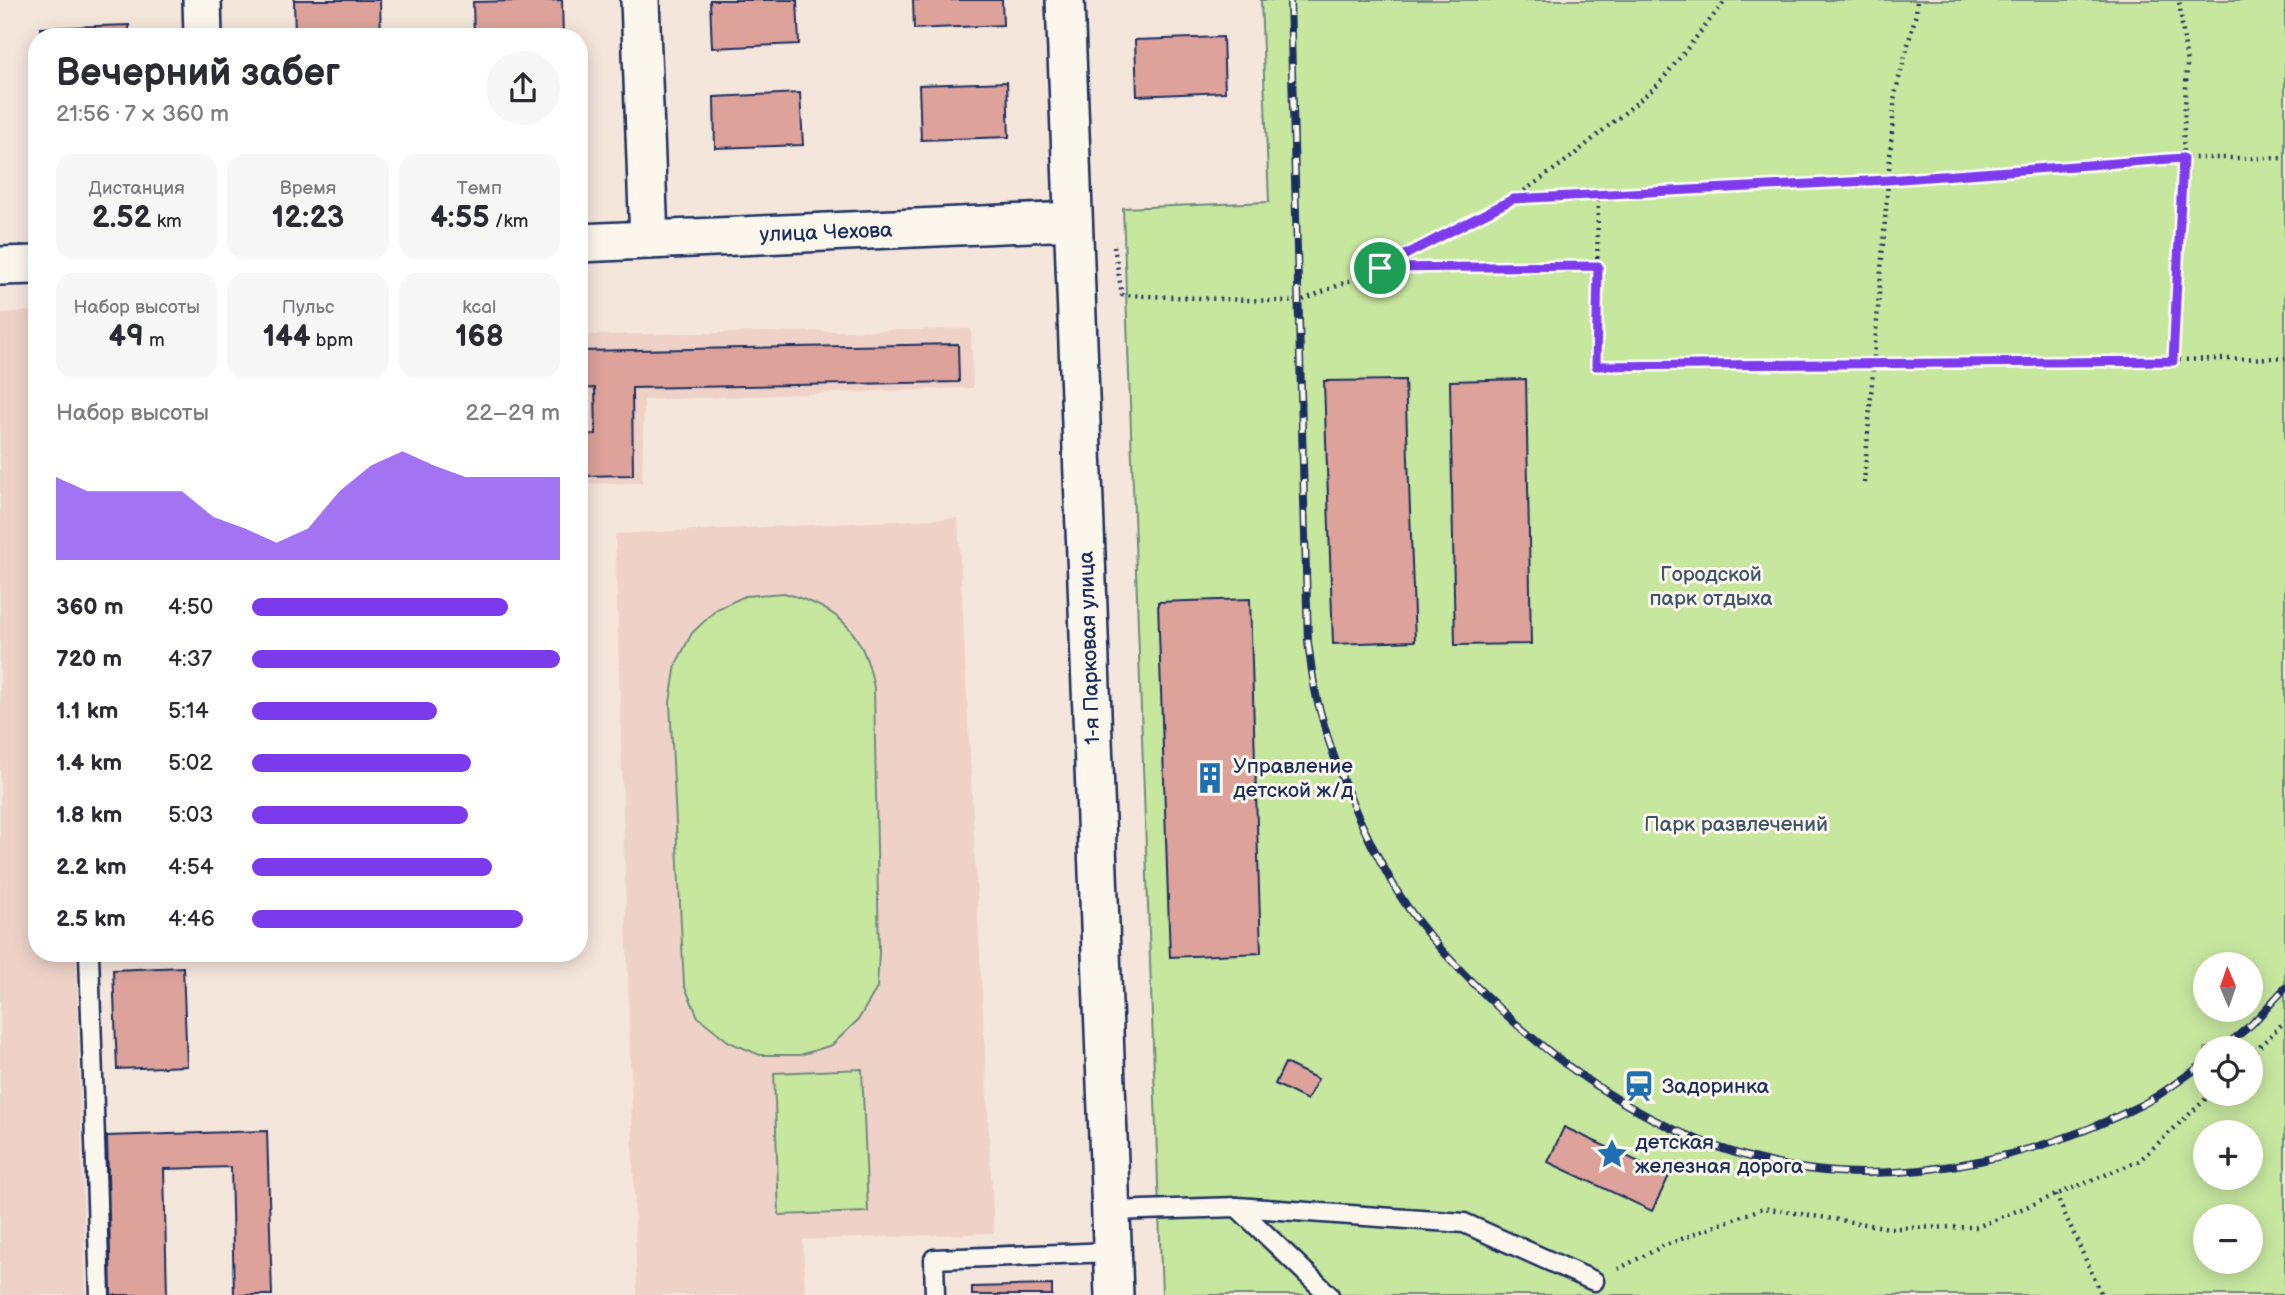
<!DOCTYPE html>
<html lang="ru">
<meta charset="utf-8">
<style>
:root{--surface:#fff;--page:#f7f7f7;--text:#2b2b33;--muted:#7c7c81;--accent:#7c3aed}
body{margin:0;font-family:"Balsamiq Sans",sans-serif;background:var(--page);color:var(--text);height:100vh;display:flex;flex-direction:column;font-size:26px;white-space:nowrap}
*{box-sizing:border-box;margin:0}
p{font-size:23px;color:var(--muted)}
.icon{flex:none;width:38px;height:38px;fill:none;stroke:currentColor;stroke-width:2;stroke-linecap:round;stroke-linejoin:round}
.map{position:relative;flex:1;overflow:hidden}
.side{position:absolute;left:28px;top:28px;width:560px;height:934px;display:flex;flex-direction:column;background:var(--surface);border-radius:28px;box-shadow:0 4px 18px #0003}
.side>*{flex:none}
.needle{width:46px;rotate:358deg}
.buttons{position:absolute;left:2193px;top:952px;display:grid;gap:14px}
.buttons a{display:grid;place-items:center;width:70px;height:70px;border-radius:50%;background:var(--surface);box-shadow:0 4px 18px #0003;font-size:35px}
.pin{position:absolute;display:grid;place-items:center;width:60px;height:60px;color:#fff;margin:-30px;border:4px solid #fff;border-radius:50%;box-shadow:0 2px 7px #0007}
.round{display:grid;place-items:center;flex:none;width:74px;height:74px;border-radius:37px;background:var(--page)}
.summary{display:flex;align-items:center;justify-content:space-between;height:119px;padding:0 28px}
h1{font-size:38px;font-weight:800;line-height:52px}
.stats{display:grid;grid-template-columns:repeat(3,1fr);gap:10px;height:119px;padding:7px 28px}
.stats div{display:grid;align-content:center;border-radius:18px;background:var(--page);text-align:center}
.stats b{font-size:30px;font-weight:800}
.stats small{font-size:19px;font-weight:400}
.stats p{font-size:19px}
.chart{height:196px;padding:14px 28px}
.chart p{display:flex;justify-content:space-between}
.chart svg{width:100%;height:126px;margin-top:7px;fill:var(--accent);opacity:.7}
ul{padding:0 28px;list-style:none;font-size:23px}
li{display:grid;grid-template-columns:112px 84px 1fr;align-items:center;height:52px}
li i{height:18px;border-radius:9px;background:var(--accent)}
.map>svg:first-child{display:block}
</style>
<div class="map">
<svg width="2285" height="1295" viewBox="0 0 2285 1295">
<rect width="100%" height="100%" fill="#f5e6dc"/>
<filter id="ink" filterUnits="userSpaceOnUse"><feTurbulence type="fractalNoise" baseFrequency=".0143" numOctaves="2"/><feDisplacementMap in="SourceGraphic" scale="14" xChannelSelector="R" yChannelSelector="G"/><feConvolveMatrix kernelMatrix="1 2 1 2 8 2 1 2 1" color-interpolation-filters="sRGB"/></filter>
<g filter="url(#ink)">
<g fill="#eed2c8">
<path d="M37,311V954H76L86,1295H0V313Z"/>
<path d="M971,329L973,388L644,400L642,483L579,484V335Z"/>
<path d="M958,518L994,1233L803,1240L805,1295H637L615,534Z"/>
</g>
<g fill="#c7e79f" stroke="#718b7e" stroke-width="2" fill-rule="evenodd">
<path d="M1261,0H2285V1295H1162L1123,208L1269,202ZM2205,964H2250V1010H2205ZM2205,1048H2250V1094H2205ZM2205,1132H2250V1178H2205ZM2205,1216H2250V1262H2205Z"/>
<path d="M784,593C839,608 864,631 874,688L879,953L877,988L858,1020L832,1045L800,1055H760L729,1042L698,1017L684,985L670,702L676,664L692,633L717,609L745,596Z"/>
<path d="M862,1069L868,1212L779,1215L774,1073Z"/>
</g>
<g fill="#dda39b" stroke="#1b2f5e" stroke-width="2">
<path d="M294,0H380L381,37H295Z"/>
<path d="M562,0L563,37H474L473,2Z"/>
<path d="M710,0H797L799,44L712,48Z"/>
<path d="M913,0H1002L1003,25L914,29Z"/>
<path d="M129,25V37H41L40,28Z"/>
<path d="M1223,37L1225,92L1137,96L1135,40Z"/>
<path d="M1007,82L1009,137L921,140L919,85Z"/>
<path d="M800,93L803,145L715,148L714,97Z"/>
<path d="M958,344L959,382L632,388L633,475L579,476V435L596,434L595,388L579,389V351Z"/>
<path d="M1526,379L1531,644L1455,645L1450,381Z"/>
<path d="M1405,380L1415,641L1333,644L1324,381Z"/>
<path d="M1250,599L1261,953L1170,957L1158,602Z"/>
<path d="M183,967L187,1066L117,1069L113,970Z"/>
<path d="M1285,1063L1318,1079L1307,1100L1275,1084Z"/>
<path d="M1564,1127L1669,1176L1652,1211L1548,1162Z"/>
<path d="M267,1131L272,1295H234L231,1167L164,1169L167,1295H111L107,1136Z"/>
<path d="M1052,1285V1295H972V1287Z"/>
</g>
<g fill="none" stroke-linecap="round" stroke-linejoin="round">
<defs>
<g id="lane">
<path d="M89,954L100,1295"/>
<path d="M1237,1207L1329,1295"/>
<path d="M1111,1211L1237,1207L1464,1223L1594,1281"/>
<path d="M935,1295L934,1259L1112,1252"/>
</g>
<g id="street">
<path d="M202,0L203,37"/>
<path d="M640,0L649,240"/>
<path d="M1065,0L1114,1295"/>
<path d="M579,243L1073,221"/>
<path d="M0,266L37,265"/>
</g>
</defs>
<use href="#lane" stroke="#1b2f5e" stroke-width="23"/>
<use href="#street" stroke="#1b2f5e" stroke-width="42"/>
<g stroke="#1b2f5e" stroke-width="4.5" stroke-dasharray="2 5" stroke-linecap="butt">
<path d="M1598,193L1596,366L1874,365L2285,358"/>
<path d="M1513,199L1570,158L1658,85L1726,0"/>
<path d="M1114,246L1122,295L1298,302L1380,268L1598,266"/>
<path d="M1380,268L1512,199L1888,180L2184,158H2285"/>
<path d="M2173,361L2187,65L2179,0"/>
<path d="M1864,483L1895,94L1916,14L1917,0"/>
<path d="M2250,1056L2285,1021"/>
<path d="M2056,1195L2102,1295"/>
<path d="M1618,1269L1663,1246L1763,1208L1890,1228L1977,1227L2139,1161L2211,1094"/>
</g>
<use href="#lane" stroke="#fbf7ec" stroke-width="18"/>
<use href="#street" stroke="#fbf7ec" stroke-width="37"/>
<defs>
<g id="rail">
<path d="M1290,0L1308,642C1311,663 1313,686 1319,707C1334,765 1360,826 1390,879C1412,919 1444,954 1476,986C1567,1077 1678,1151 1807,1169C1917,1184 2047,1154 2145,1103C2166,1092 2185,1076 2205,1063"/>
<path d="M2223,1048L2252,1024L2285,988"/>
</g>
</defs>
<use href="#rail" stroke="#1b2f5e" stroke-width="8"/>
<use href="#rail" stroke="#fbf7ec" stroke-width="5" stroke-dasharray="16" stroke-linecap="butt"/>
</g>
</g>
<g fill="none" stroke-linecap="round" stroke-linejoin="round" filter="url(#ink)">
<defs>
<path id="route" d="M2183,158L2173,361L1596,366L1598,266L1380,268L1513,199L1888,180Z"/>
</defs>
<use href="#route" stroke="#fff" stroke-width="14"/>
<use href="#route" stroke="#7c3aed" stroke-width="9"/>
</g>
<defs>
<symbol id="building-bare" viewBox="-9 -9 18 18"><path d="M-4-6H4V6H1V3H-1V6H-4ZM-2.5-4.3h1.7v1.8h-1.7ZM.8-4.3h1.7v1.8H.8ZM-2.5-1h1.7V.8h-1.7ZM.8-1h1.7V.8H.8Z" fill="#1f6fb2" stroke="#fbf7ec" stroke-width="2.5" paint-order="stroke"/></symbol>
<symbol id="station-bare" viewBox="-9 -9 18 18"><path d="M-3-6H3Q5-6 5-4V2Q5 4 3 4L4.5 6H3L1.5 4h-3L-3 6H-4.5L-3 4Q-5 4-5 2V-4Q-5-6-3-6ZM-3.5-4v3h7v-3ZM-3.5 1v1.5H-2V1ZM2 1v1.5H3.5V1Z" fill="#1f6fb2" stroke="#fbf7ec" stroke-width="2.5" paint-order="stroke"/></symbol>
<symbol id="sight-bare" viewBox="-9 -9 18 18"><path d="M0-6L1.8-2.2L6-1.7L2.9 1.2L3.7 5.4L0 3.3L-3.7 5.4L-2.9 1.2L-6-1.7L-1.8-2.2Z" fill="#1f6fb2" stroke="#fbf7ec" stroke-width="2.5" paint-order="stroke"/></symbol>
</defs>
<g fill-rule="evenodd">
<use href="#building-bare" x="1188" y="756" width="44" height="44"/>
<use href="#station-bare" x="1617" y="1064" width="44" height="44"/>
<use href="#sight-bare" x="1590" y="1132" width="44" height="44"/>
</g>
<g text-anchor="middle" stroke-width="6" stroke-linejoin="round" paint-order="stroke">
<g font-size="21" fill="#1b2f5e" stroke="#fbf7ec">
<text transform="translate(826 232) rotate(-2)" y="7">улица Чехова</text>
<text transform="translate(1089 648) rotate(-92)" y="7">1-я Парковая улица</text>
</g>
<g font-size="21" fill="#3d546b" stroke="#fbf7ec">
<text x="1711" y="581">Городской<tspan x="1711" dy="24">парк отдыха</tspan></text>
<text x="1736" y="831">Парк развлечений</text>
</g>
<g font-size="21" fill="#1b2f5e" stroke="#fbf7ec" text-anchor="start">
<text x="1233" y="773">Управление<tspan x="1233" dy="24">детской ж/д</tspan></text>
<text x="1662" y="1093">Задоринка</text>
<text x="1635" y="1149">детская<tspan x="1635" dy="24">железная дорога</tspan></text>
</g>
</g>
</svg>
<div class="buttons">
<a><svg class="needle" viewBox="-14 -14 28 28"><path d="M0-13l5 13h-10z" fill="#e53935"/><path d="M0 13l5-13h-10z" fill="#7c7c81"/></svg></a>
<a><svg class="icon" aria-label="locate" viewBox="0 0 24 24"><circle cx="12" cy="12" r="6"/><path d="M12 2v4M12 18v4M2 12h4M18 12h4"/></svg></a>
<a>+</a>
<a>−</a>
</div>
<div class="pin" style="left:1380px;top:268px;background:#1e9e55"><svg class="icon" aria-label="arrive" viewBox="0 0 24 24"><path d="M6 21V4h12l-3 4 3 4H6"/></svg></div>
<section class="side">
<div class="summary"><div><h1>Вечерний забег</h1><p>21:56 · 7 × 360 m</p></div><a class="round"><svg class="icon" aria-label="share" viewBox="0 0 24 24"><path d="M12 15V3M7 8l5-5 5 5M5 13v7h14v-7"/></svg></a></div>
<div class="stats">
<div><p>Дистанция</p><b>2.52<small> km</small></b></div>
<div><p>Время</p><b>12:23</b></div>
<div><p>Темп</p><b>4:55<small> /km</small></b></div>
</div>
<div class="stats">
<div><p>Набор высоты</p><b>49<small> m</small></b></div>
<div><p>Пульс</p><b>144<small> bpm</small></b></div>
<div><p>kcal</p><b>168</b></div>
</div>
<div class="chart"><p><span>Набор высоты</span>22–29 m</p>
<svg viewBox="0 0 160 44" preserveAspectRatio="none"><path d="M0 44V15L10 20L20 20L30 20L40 20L50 29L60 33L70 38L80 33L90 20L100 11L110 6L120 11L130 15L140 15L150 15L160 15V44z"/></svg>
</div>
<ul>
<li><b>360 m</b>4:50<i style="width:83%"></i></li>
<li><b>720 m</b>4:37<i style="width:100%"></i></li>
<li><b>1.1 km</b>5:14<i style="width:60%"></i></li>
<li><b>1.4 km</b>5:02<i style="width:71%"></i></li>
<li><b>1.8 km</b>5:03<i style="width:70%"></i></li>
<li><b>2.2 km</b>4:54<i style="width:78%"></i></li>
<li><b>2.5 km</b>4:46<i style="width:88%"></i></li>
</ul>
</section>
</div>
